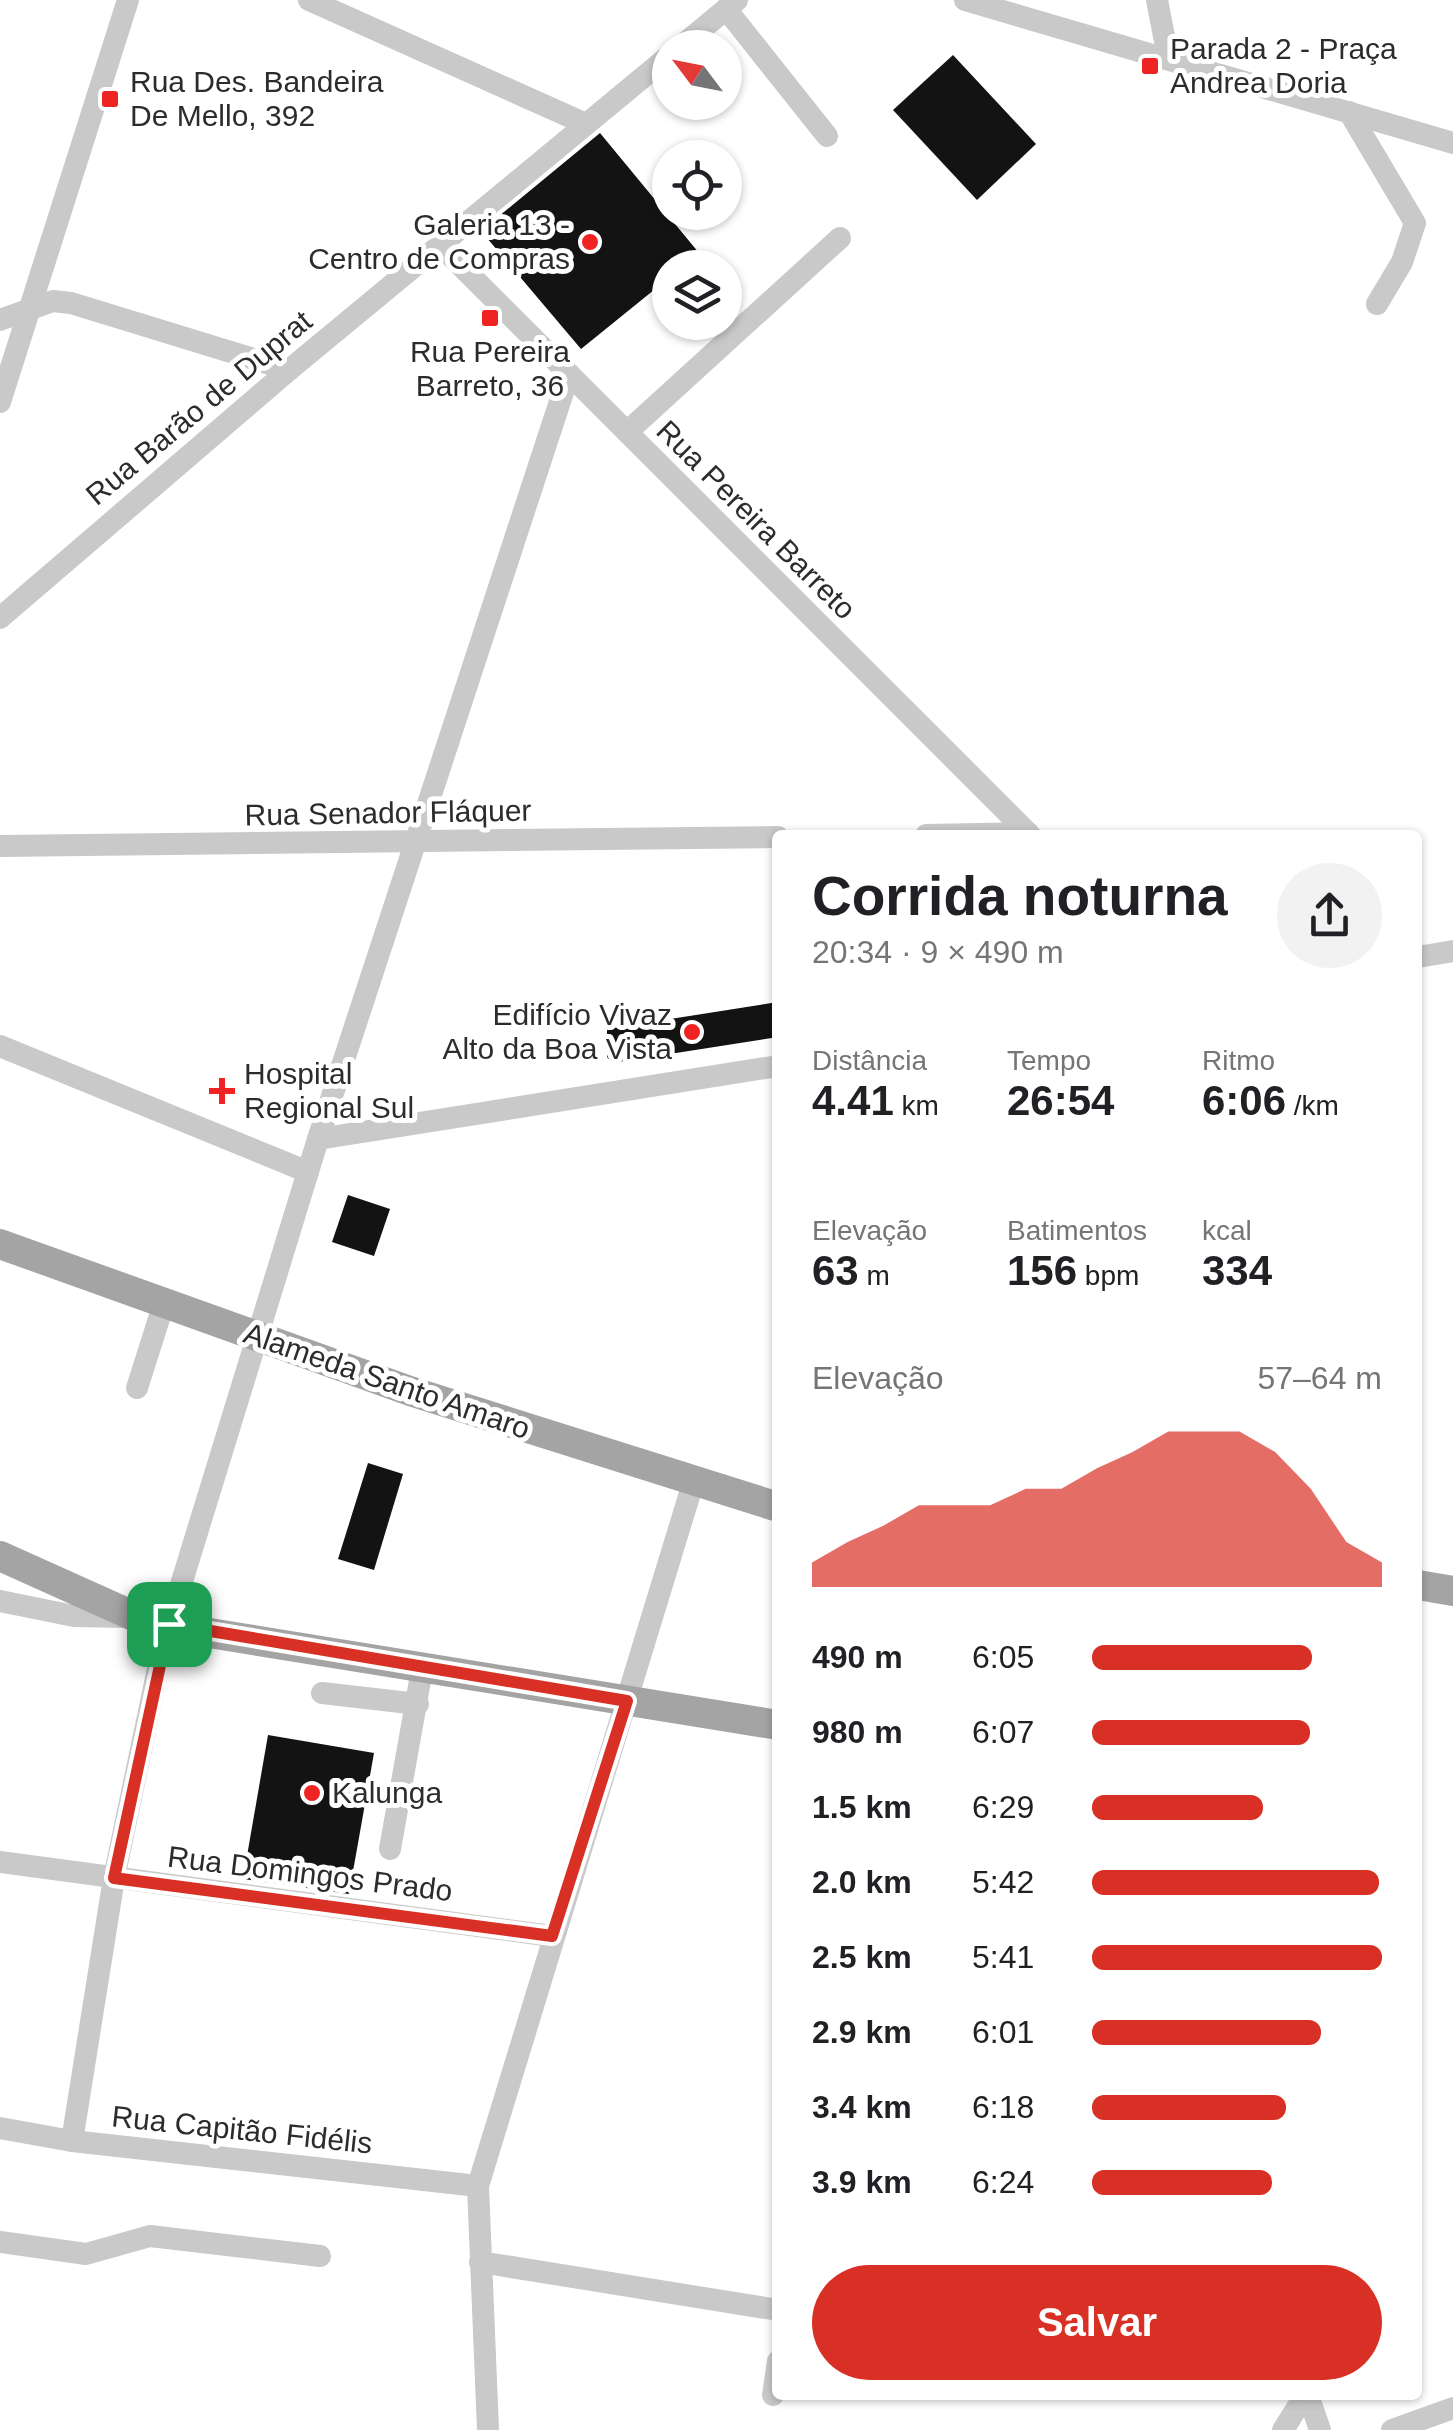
<!DOCTYPE html>
<html lang="pt">
<meta charset="utf-8">
<style>
:root{--surface:#fff;--page:#f2f2f2;--text:#202124;--muted:#757577;--accent:#d93025}
body{margin:0;font-family:Helvetica,sans-serif;background:var(--page);color:var(--text);height:100vh;display:flex;flex-direction:column;font-size:38px;white-space:nowrap}
*{box-sizing:border-box;margin:0}
p{font-size:32px;color:var(--muted)}
.icon{flex:none;width:55px;height:55px;fill:none;stroke:currentColor;stroke-width:2;stroke-linecap:round;stroke-linejoin:round}
.map{position:relative;flex:1;overflow:hidden}
.panel{position:absolute;left:772px;top:830px;width:650px;height:1570px;display:flex;flex-direction:column;background:var(--surface);border-radius:10px;box-shadow:0 2px 8px #0004}
.panel>*{flex:none}
.needle{width:65px;rotate:302deg}
.controls{position:absolute;left:652px;top:30px;display:grid;gap:20px}
.controls a{display:grid;place-items:center;width:90px;height:90px;border-radius:50%;background:var(--surface);box-shadow:0 2px 8px #0004;font-size:50px}
.pin{position:absolute;display:grid;place-items:center;width:85px;height:85px;color:#fff;margin:-42px;border-radius:20px;box-shadow:0 5px 15px #0006}
.round{display:grid;place-items:center;flex:none;width:105px;height:105px;border-radius:52px;background:var(--page)}
.head{display:flex;align-items:center;justify-content:space-between;height:170px;padding:0 40px}
h1{font-size:55px;font-weight:700;line-height:75px}
.figures{display:grid;grid-template-columns:repeat(3,1fr);gap:15px;height:170px;padding:10px 40px}
.figures div{display:grid;align-content:center}
.figures b{font-size:42px;font-weight:700}
.figures small{font-size:28px;font-weight:400}
.figures p{font-size:28px}
.chart{height:280px;padding:20px 40px}
.chart p{display:flex;justify-content:space-between}
.chart svg{width:100%;height:180px;margin-top:10px;fill:var(--accent);opacity:.7}
.button{display:flex;gap:20px;margin-top:auto;padding:20px 40px}
.button a{flex:1;height:115px;border-radius:60px;background:var(--accent);color:#fff;font-size:40px;font-weight:700;line-height:115px;text-align:center}
ul{padding:0 40px;list-style:none;font-size:32px}
li{display:grid;grid-template-columns:160px 120px 1fr;align-items:center;height:75px}
li i{height:25px;border-radius:12px;background:var(--accent)}
.map>svg:first-child{display:block}
</style>
<div class="map">
<svg width="1453" height="2430" viewBox="0 0 1453 2430">
<rect width="100%" height="100%" fill="#fff"/>
<g fill="#131313">
<path d="M953,55L1036,144L977,200L893,110Z"/>
<path d="M600,133L699,253L682,268H670V277L581,349L481,231Z"/>
<path d="M778,1002V1037L612,1063L607,1057V1029Z"/>
<path d="M348,1195L390,1209L374,1256L332,1242Z"/>
<path d="M368,1463L403,1474L374,1570L338,1559Z"/>
<path d="M268,1735L374,1753L349,1894L243,1879Z"/>
</g>
<g fill="none" stroke-linecap="round" stroke-linejoin="round">
<g stroke="#c9c9c9" stroke-width="22">
<path d="M309,0L586,124"/>
<path d="M965,0L1453,143"/>
<path d="M1157,0L1168,57"/>
<path d="M726,9L827,136"/>
<path d="M679,48L737,0"/>
<path d="M1349,112L1415,223L1402,262L1377,304"/>
<path d="M441,246L1030,835"/>
<path d="M0,320L53,301L71,303L289,370"/>
<path d="M0,402L128,0"/>
<path d="M627,432L840,238"/>
<path d="M0,618L289,370L670,55"/>
<path d="M926,835L1028,833"/>
<path d="M0,846L778,837"/>
<path d="M1418,957L1453,951"/>
<path d="M0,1046L308,1172"/>
<path d="M318,1139L778,1066"/>
<path d="M137,1388L164,1303"/>
<path d="M0,1601L74,1616L130,1617"/>
<path d="M322,1693L418,1704"/>
<path d="M390,1849L423,1664"/>
<path d="M0,1862L552,1936"/>
<path d="M0,2128L72,2141L478,2186"/>
<path d="M72,2141L114,1878L164,1640L318,1139L569,374"/>
<path d="M0,2242L86,2254L150,2236L320,2256"/>
<path d="M480,2262L778,2310"/>
<path d="M773,2395L778,2361"/>
<path d="M1308,2395L1320,2430"/>
<path d="M488,2430L478,2186L694,1480"/>
<path d="M1283,2430L1305,2395"/>
<path d="M1392,2430L1453,2408"/>
</g>
<g stroke="#a4a4a4" stroke-width="30">
<path d="M0,1244L410,1391L778,1507"/>
<path d="M0,1556L138,1618L191,1630L778,1725"/>
<path d="M1418,1585L1453,1591"/>
</g>
</g>
<g fill="none" stroke-linecap="round" stroke-linejoin="round">
<defs>
<path id="route" d="M169,1624L627,1701L552,1936L114,1878Z"/>
</defs>
<use href="#route" stroke="#fff" stroke-width="20"/>
<use href="#route" stroke="#d93025" stroke-width="12"/>
</g>
<g fill="#ef2321" stroke="#fff" stroke-width="4">
<rect x="1140" y="56" width="20" height="20" rx="5"/>
<rect x="100" y="89" width="20" height="20" rx="5"/>
<circle cx="590" cy="242" r="10"/>
<rect x="480" y="308" width="20" height="20" rx="5"/>
<circle cx="692" cy="1032" r="10"/>
<path d="M217 1076h10v10h10v10h-10v10h-10v-10h-10v-10h10z"/>
<circle cx="312" cy="1793" r="10"/>
</g>
<g text-anchor="middle" stroke-width="10" stroke-linejoin="round" paint-order="stroke">
<g font-size="30" fill="#2c2c2c" stroke="#fff" text-anchor="start">
<text x="1170" y="59">Parada 2 - Praça<tspan x="1170" dy="34">Andrea Doria</tspan></text>
<text x="130" y="92">Rua Des. Bandeira<tspan x="130" dy="34">De Mello, 392</tspan></text>
<text x="570" y="235" text-anchor="end">Galeria 13 -<tspan x="570" dy="34">Centro de Compras</tspan></text>
<text x="490" y="362" text-anchor="middle">Rua Pereira<tspan x="490" dy="34">Barreto, 36</tspan></text>
<text x="672" y="1025" text-anchor="end">Edifício Vivaz<tspan x="672" dy="34">Alto da Boa Vista</tspan></text>
<text x="244" y="1084">Hospital<tspan x="244" dy="34">Regional Sul</tspan></text>
<text x="332" y="1803">Kalunga</text>
</g>
<g font-size="30" fill="#2c2c2c" stroke="#fff">
<text transform="translate(199 408) rotate(-40)" y="10">Rua Barão de Duprat</text>
<text transform="translate(756 520) rotate(45)" y="10">Rua Pereira Barreto</text>
<text transform="translate(388 813) rotate(-1)" y="10">Rua Senador Fláquer</text>
<text transform="translate(387 1381) rotate(19)" y="10">Alameda Santo Amaro</text>
<text transform="translate(310 1874) rotate(7)" y="10">Rua Domingos Prado</text>
<text transform="translate(242 2130) rotate(6)" y="10">Rua Capitão Fidélis</text>
</g>
</g>
</svg>
<div class="controls">
<a><svg class="needle" viewBox="-14 -14 28 28"><path d="M0-13l5 13h-10z" fill="#e53935"/><path d="M0 13l5-13h-10z" fill="#757577"/></svg></a>
<a><svg class="icon" aria-label="locate" viewBox="0 0 24 24"><circle cx="12" cy="12" r="6"/><path d="M12 2v4M12 18v4M2 12h4M18 12h4"/></svg></a>
<a><svg class="icon" aria-label="layers" viewBox="0 0 24 24"><path d="M12 4l9 5-9 5-9-5zM3 14l9 5 9-5"/></svg></a>
</div>
<div class="pin" style="left:169px;top:1624px;background:#1e9e55"><svg class="icon" aria-label="arrive" viewBox="0 0 24 24"><path d="M6 21V4h12l-3 4 3 4H6"/></svg></div>
<section class="panel">
<div class="head"><div><h1>Corrida noturna</h1><p>20:34 · 9 × 490 m</p></div><a class="round"><svg class="icon" aria-label="share" viewBox="0 0 24 24"><path d="M12 15V3M7 8l5-5 5 5M5 13v7h14v-7"/></svg></a></div>
<div class="figures">
<div><p>Distância</p><b>4.41<small> km</small></b></div>
<div><p>Tempo</p><b>26:54</b></div>
<div><p>Ritmo</p><b>6:06<small> /km</small></b></div>
</div>
<div class="figures">
<div><p>Elevação</p><b>63<small> m</small></b></div>
<div><p>Batimentos</p><b>156<small> bpm</small></b></div>
<div><p>kcal</p><b>334</b></div>
</div>
<div class="chart"><p><span>Elevação</span>57–64 m</p>
<svg viewBox="0 0 160 44" preserveAspectRatio="none"><path d="M0 44V38L10 33L20 29L30 24L40 24L50 24L60 20L70 20L80 15L90 11L100 6L110 6L120 6L130 11L140 20L150 33L160 38V44z"/></svg>
</div>
<ul>
<li><b>490 m</b>6:05<i style="width:76%"></i></li>
<li><b>980 m</b>6:07<i style="width:75%"></i></li>
<li><b>1.5 km</b>6:29<i style="width:59%"></i></li>
<li><b>2.0 km</b>5:42<i style="width:99%"></i></li>
<li><b>2.5 km</b>5:41<i style="width:100%"></i></li>
<li><b>2.9 km</b>6:01<i style="width:79%"></i></li>
<li><b>3.4 km</b>6:18<i style="width:67%"></i></li>
<li><b>3.9 km</b>6:24<i style="width:62%"></i></li>
</ul>
<div class="button"><a>Salvar</a></div>
</section>
</div>
